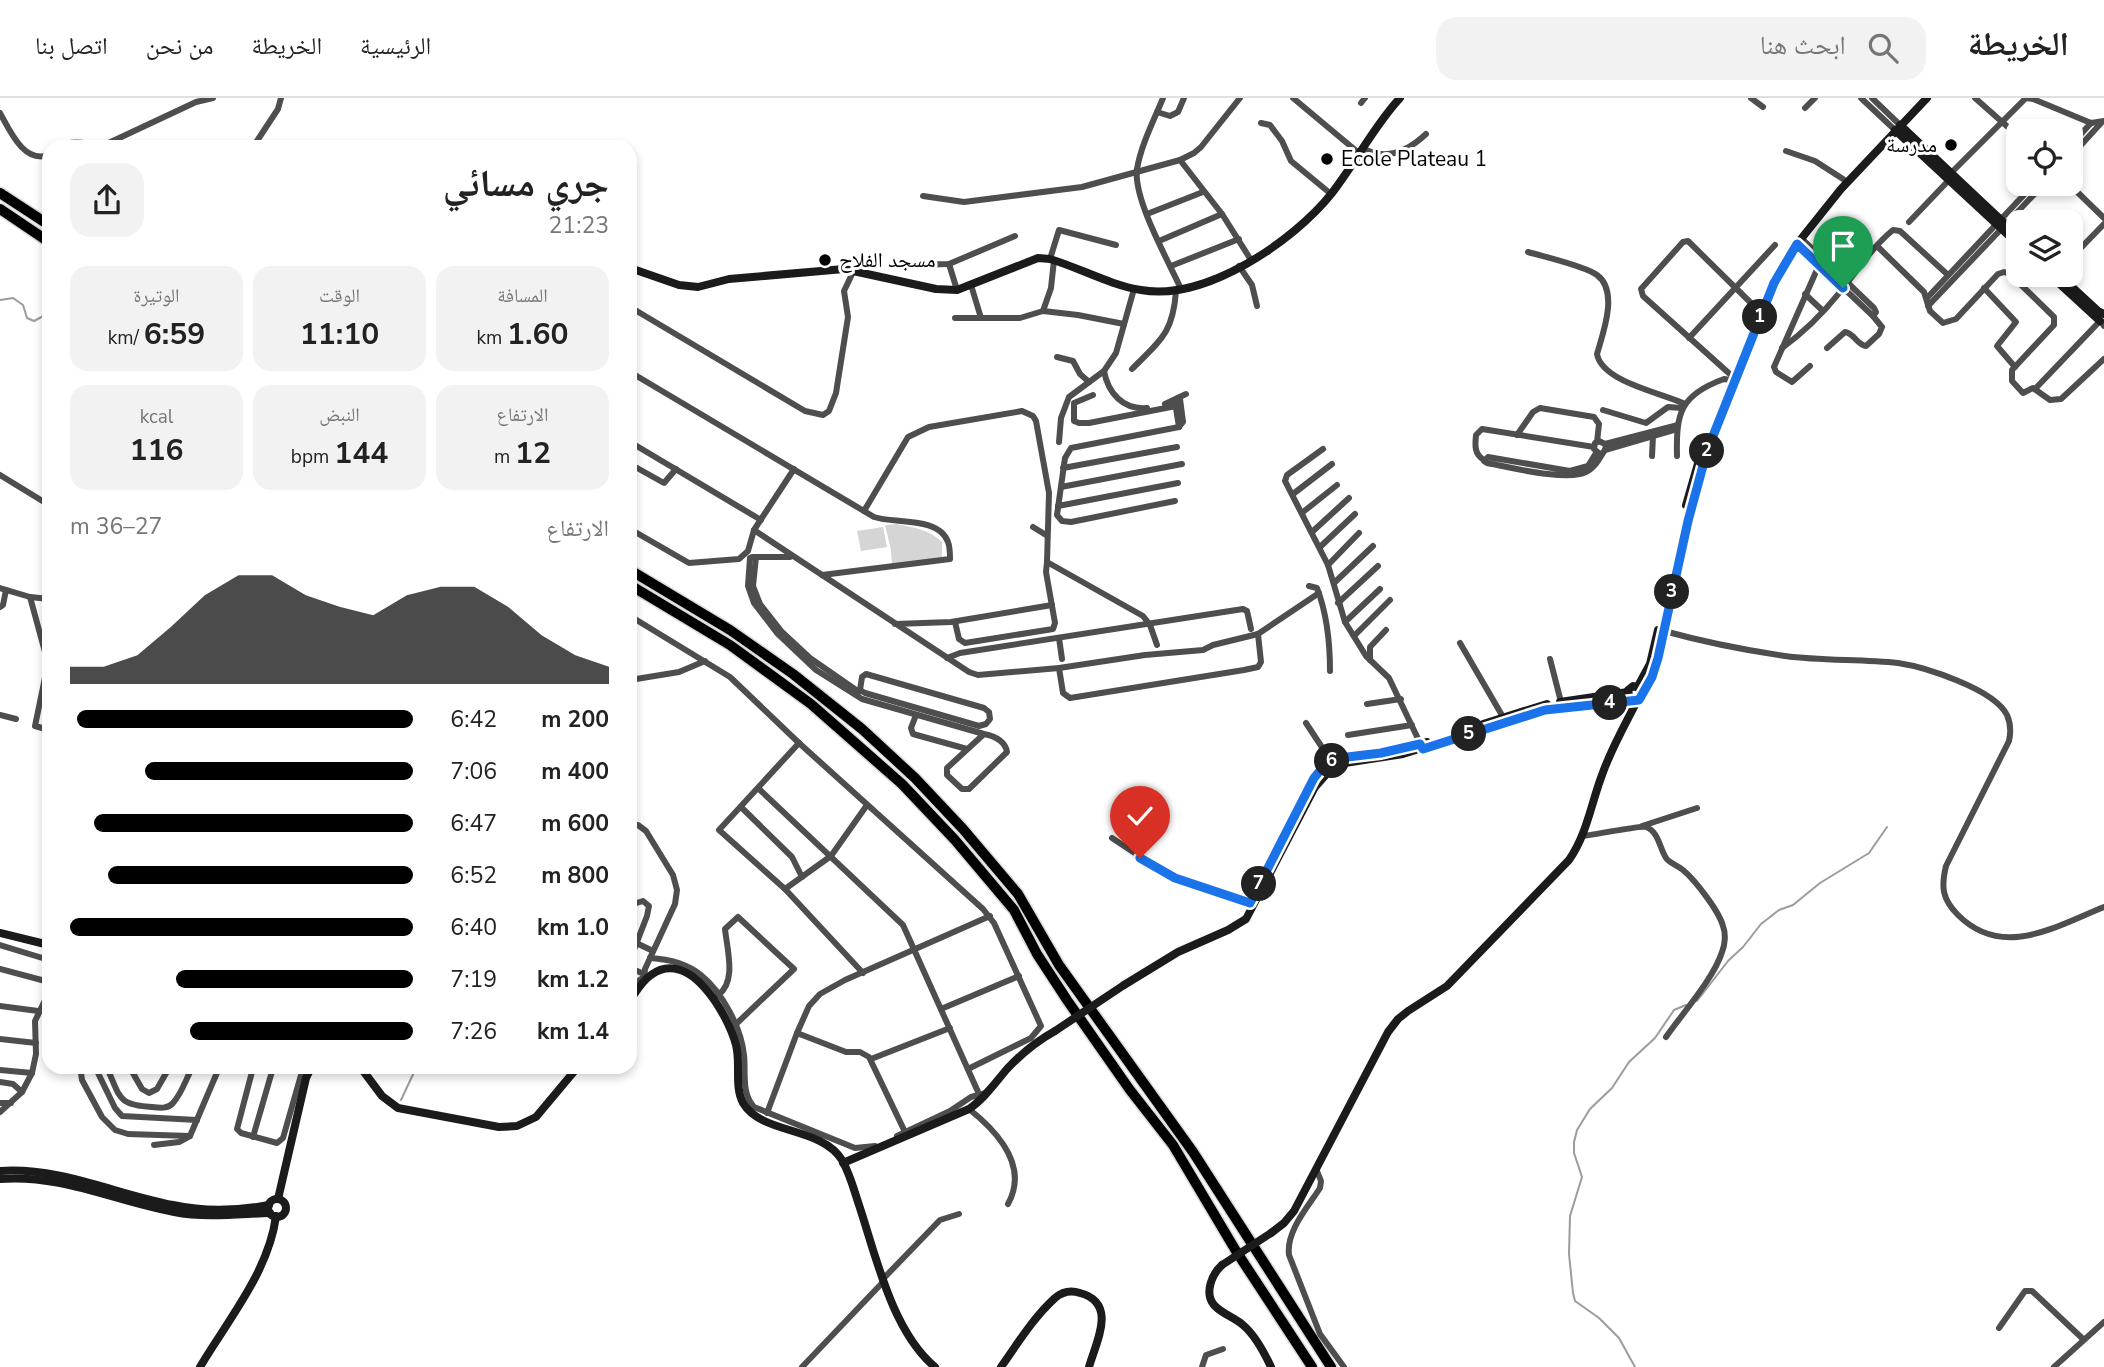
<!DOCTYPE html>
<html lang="ar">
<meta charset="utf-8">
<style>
:root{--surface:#fff;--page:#f2f2f2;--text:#222;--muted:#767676;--line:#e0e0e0;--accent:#000}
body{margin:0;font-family:"Nunito Sans","Noto Naskh Arabic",sans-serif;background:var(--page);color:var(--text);direction:rtl;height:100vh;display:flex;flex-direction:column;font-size:26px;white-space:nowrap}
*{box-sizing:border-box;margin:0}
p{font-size:23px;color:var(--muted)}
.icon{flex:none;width:38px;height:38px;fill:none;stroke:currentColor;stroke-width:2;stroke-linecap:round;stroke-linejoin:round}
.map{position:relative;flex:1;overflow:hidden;direction:ltr}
.drawer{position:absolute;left:42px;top:42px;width:595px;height:934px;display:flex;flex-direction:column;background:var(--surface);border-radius:21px;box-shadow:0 4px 10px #0003;direction:rtl}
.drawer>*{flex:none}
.fabs{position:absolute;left:2006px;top:21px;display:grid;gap:14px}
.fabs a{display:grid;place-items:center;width:77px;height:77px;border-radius:14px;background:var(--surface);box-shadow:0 4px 10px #0003;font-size:35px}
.pin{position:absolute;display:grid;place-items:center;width:60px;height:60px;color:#fff;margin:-72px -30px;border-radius:50% 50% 50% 0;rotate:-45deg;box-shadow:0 0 7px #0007}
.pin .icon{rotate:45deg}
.km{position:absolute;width:35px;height:35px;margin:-18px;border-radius:50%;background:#222;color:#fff;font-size:19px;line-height:35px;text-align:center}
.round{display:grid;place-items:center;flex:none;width:74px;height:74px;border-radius:21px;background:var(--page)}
.summary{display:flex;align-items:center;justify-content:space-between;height:119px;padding:0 28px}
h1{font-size:38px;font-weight:700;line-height:52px}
.stats{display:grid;grid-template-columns:repeat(3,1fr);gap:10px;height:119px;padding:7px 28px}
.stats div{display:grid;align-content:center;border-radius:18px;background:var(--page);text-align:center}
.stats b{font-size:30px;font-weight:700}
.stats small{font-size:19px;font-weight:400}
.stats p{font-size:19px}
.chart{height:196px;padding:14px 28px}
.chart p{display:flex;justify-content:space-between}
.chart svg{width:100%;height:126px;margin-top:7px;fill:var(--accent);opacity:.7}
ul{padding:0 28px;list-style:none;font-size:23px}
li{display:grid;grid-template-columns:112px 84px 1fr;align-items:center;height:52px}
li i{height:18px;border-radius:9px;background:var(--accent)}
header{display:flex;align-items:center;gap:42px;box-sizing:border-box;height:98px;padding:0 35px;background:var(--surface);border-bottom:2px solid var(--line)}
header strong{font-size:33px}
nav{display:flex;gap:38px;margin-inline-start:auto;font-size:24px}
.search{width:490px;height:63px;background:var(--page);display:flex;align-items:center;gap:18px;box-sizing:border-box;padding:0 24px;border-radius:21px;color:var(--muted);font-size:26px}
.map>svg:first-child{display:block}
</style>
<header>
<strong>الخريطة</strong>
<div class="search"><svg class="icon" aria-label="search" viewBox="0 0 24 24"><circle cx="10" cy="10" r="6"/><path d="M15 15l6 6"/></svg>ابحث هنا</div>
<nav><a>الرئيسية</a><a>الخريطة</a><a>من نحن</a><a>اتصل بنا</a></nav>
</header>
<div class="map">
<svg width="2104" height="1269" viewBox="0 0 2104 1269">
<rect width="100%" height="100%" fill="#fff"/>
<g fill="#d5d5d5">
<path d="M896,426C913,429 930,432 942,444V459L892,467L891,452L885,427Z"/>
<path d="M883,429L887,449L861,453L857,433Z"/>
</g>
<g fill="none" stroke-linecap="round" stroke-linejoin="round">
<g stroke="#9c9c9c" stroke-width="2">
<path d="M0,202L13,200L23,207L27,220L34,223L49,215"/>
<path d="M1697,903L1728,863L1743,849L1761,826L1779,812L1793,807L1820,785L1869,755L1887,729"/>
<path d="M401,1002L416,970"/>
<path d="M1635,1269L1619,1240L1599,1220L1575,1203L1573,1195L1569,1156L1570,1118L1582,1079L1574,1055V1044L1577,1032L1590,1011L1612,990L1629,964L1655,940L1674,912L1686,907"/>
</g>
<defs>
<g id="highway">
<path d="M0,95L49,127"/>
<path d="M0,111L49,144"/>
<path d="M630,472L730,532L793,576L862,631L915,680L963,731L1018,796L1059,867L1193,1054L1331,1269"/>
<path d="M630,487L730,547L811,606L902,686L955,742L1014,812L1037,856L1067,902L1130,992L1173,1047L1236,1153L1312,1269"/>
</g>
</defs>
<use href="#highway" stroke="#dbdbdb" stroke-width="13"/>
<g stroke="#4e4e4e" stroke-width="6">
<path d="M1163,0C1154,22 1141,47 1137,71C1133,101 1168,162 1181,191"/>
<path d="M1293,0L1360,56"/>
<path d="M1751,0L1763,9"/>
<path d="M1861,0L1895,32"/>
<path d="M1872,0L1900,27"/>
<path d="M1975,0L2018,38"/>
<path d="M1361,5L1365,0"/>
<path d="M1805,10L1815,0"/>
<path d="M1157,14L1170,18L1178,14L1184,0"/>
<path d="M0,15C10,33 24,66 49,57"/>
<path d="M1261,25L1270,27L1282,43L1291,63L1331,96"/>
<path d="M2070,48L2091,25"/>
<path d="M61,49C71,41 88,45 100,49L196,4L213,0"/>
<path d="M253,49L278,11L281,0"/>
<path d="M1364,51C1387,63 1408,53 1426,36"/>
<path d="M1786,53L1815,63L1843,81"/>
<path d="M2070,59L2102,24"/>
<path d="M1180,62L1222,116L1251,162"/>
<path d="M1952,74L2026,0L2033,1L2091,25L2104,23"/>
<path d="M2069,86L2104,120"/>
<path d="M923,98L964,104L1082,89L1180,62L1194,55L1201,49L1240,0"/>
<path d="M1147,116L1203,94"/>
<path d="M1909,124L1949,82"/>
<path d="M1802,141L1874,210L1876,214L1873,218"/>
<path d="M1159,143L1222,116"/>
<path d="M1797,146L1873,218L1882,229L1879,236L1866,248C1857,247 1854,235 1845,234L1827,250"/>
<path d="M1877,148L1924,194L1930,213L1943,225L1956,221L1998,176L2004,174L2010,176L2054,219V227L2012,272V283L2023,295L2033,290L2050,302L2061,301L2104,261"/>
<path d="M1528,154C1545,159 1585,168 1597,177C1619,193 1603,235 1597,256C1602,284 1662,295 1685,306"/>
<path d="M1050,161L1059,132L1116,147"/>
<path d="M2070,161L2104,126"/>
<path d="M949,166L957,192"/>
<path d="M911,167L949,166L1015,138"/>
<path d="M1171,168L1239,141"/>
<path d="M1239,168L1252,187L1257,208"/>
<path d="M971,187L981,220"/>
<path d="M1984,190L2016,224L1997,248L2015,269"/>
<path d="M1805,196L1823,213"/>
<path d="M1927,200L2034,86"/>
<path d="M1928,208L2044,86"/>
<path d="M630,209L805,313L823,317L829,313L836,295L848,219L844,193L854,172"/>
<path d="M1043,213L1051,190L1054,162"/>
<path d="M955,220H1020L1043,213L1078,217L1124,226"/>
<path d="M1689,240L1775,147"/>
<path d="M1782,250C1803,235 1824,214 1840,194C1857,173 1872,149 1893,132L1900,133L1948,177"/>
<path d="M1057,259L1073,263L1080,276L1089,284"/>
<path d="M1810,268L1792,284L1776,274L1774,269L1819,167"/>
<path d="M1132,271C1161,242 1173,235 1176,193"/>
<path d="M1104,273C1108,295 1123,312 1147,310"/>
<path d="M630,274L874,419C894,426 939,418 948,444C950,449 950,456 950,461L822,477"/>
<path d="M1732,278L1643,198L1641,191L1683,144L1688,143L1752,206L1747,222"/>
<path d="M2035,291L2100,223L2104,228"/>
<path d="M1093,297L1074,305V323L1079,325H1089L1176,308"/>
<path d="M1175,304L1179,329"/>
<path d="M1165,306L1186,296"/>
<path d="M1603,312L1646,325L1668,309L1682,310"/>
<path d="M1179,329L1183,324L1180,301"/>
<path d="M1517,337L1533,314L1540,310L1594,319L1599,326L1597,344"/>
<path d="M630,344L761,422"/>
<path d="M1059,344L1061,320L1069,299L1104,273L1116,255L1134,191"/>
<path d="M1605,346L1678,327"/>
<path d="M1323,351L1287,377L1285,383L1328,467L1345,524L1366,558L1389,580L1421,647"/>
<path d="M1605,352L1677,331"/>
<path d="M1596,355L1588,368L1570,373L1488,359L1484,363L1487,365C1509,369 1568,384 1586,374C1596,369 1601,358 1606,350L1605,346L1599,343L1595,345L1594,351L1600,356"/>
<path d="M1652,358L1653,338"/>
<path d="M1677,358C1676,315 1680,297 1724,281L1730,282"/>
<path d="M1484,362C1474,356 1475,347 1476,337L1482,331L1594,349"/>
<path d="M630,366L664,385L676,371"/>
<path d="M1063,370L1177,349"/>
<path d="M0,377L49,407"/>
<path d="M1061,389L1182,366"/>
<path d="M1293,396L1332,366"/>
<path d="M1175,403L1071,424L1062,423L1057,417L1065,360L1071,350L1179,329"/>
<path d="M1058,408L1178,385"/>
<path d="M864,413L908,339L929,329L1022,313L1033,318L1036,323L1049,395L1047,464L1143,518L1150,527L1157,547"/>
<path d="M1303,414L1337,387"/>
<path d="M1033,429L1046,437"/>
<path d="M630,431L689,465L739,461L748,453L754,432L794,371"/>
<path d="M754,432L969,574L978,577L1059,570L1145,557L1203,552L1213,547L1258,536L1319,495"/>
<path d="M1312,434L1349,400"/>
<path d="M1320,449L1355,416"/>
<path d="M752,459H790"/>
<path d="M756,459L753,488L760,506L782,534L810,560L859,594"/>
<path d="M750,460L748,488L754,505L777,535L816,572L862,601L984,636L947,670V677L962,691H969L1007,654C1005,642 994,638 984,636"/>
<path d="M1328,467L1359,435"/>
<path d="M1334,485L1373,448"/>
<path d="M1309,488L1317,490C1327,516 1330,545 1330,573"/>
<path d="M0,490L30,499L49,501"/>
<path d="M30,499L48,565L35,628L49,632"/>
<path d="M1338,505L1378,468"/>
<path d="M0,509L3,507L6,492"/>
<path d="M630,518L730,579L799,645L983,811L994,825L1041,928L1031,940L968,971"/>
<path d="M955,524L959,541L965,545L1053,531L1055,525L1046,474L1047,464"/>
<path d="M1345,524L1380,491"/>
<path d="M895,526L951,524L1052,507"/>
<path d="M1664,533C1704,544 1744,552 1785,558C1822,563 1860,561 1898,565C1925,569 1994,591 2007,617C2011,626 2011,634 2009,643L1946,768C1941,789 1942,801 1958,817C2003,862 2056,828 2104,809"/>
<path d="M1354,538L1390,502"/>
<path d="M1059,540L1062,561"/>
<path d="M1460,545L1503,619"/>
<path d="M947,560L960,555L1243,511L1247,513L1251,531"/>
<path d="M1550,561L1561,604"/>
<path d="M1370,562V549L1386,532"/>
<path d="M1059,570L1063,595L1070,600L1244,572L1258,569L1261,564L1258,536"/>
<path d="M866,576L984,610L989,614L990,621L986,626L979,628L865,595L860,592L862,579Z"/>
<path d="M630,582L679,574L705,563"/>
<path d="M1367,606L1401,601"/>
<path d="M0,617L16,621"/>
<path d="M916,617L911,630L913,636L967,651"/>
<path d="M1306,625L1331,663"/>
<path d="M1348,637L1412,627"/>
<path d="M799,645L719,732L785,791L863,875"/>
<path d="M759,691L903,827L979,996"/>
<path d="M741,709L792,759L802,779"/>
<path d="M630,728L638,727L646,733L673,777L677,792L675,806L645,871L644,883"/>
<path d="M1642,728L1697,710"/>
<path d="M1583,738C1594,737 1640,727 1646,729C1659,734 1659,749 1666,760C1669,765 1677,767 1683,772C1695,782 1719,813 1723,828C1726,836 1725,847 1722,854C1714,880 1682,916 1666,939"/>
<path d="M1112,740L1168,777L1249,805"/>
<path d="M785,791L831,758L867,707"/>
<path d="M630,807L643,803L649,808L647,818L630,862"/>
<path d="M630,842L653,853"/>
<path d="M0,847L49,862"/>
<path d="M650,860C668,861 686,865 701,877C722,894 741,929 744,957C746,974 741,995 754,1009L855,1050L875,1048"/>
<path d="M630,870L644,876"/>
<path d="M0,871L49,884"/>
<path d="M630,889L644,879"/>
<path d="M718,897C737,884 727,851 725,831L738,819L794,871L735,927"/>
<path d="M0,908L38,913"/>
<path d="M941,911L1019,878"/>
<path d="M797,935L846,954H860L869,959L905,1034"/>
<path d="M0,941L36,945"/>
<path d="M871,961L950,930"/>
<path d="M86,970L81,975L82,982L102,1019L115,1032L128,1036L190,1038"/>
<path d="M92,970L97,973L115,1010L122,1018L197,1022"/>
<path d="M107,970C121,1000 117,1007 152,1009C160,1010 168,1011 173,1005C182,995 186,981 192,970"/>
<path d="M130,970L142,991L149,995L157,991L169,970"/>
<path d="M253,970L237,1031L241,1035L277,1045L283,1040L303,970"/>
<path d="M0,972L32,975"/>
<path d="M0,984L13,986L22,994"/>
<path d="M0,1005H11"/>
<path d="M969,1011C998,1034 1029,1068 1008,1106"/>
<path d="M0,1014L22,994L32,975L36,956L35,923L49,894"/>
<path d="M767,1015L797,935L809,908L820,896L845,882L990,818"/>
<path d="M897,1038L950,1013L971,999L986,995"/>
<path d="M253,1039L273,970"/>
<path d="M154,1047L179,1044L190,1038L219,970"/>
<path d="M1317,1073L1321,1083L1320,1090C1308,1109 1286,1133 1289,1157L1320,1236L1344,1269"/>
<path d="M883,1181L940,1122L959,1116"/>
<path d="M1999,1230L2025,1193H2032L2083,1241"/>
<path d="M802,1269L884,1183"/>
<path d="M1202,1269L1206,1257L1223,1251"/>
<path d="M2054,1269L2104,1224"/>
</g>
<g stroke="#1b1b1b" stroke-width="8">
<path d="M1900,27L2018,138"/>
<path d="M1895,32L2018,146"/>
<path d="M630,170L679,187L698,189L729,181L844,171L936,191L957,192L1038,160L1050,161C1080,170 1110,187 1141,192C1205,204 1294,143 1332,95C1356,64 1374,28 1400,0"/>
<path d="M2050,177L2100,223"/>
<path d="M2059,177L2098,213L2104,216"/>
<path d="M1686,407L1701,355"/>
<path d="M1638,588L1650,566L1658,532"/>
<path d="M1643,596L1658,560L1691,410L1707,353L1778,177L1797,146L1841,91L1927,0"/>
<path d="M1560,604L1628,594"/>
<path d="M1483,626L1547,606"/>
<path d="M1375,656L1427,644"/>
<path d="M1309,690C1321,665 1336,659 1362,657"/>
<path d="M0,835L49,847"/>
<path d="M1124,887L1178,854L1228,832L1246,821L1315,689L1330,672L1345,665L1403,656L1545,612L1630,601"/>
<path d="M630,902C636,894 642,883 651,877C690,849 728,917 736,947C741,966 734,988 743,1005C762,1037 821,1028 842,1062C850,1076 854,1092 859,1107C876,1158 892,1233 935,1269"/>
<path d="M361,970L382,998L398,1010L499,1029L517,1028L536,1019L577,970"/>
<path d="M843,1065L969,1011C984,1001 995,985 1007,971C1021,956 1037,943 1055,933"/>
<path d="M0,1073C61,1069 115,1096 173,1107C205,1114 237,1113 269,1107"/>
<path d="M0,1081C61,1076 115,1103 174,1114C206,1120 238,1116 270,1115"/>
<path d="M278,1101L306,980L311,970"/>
<circle cx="277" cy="1110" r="9"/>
<path d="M1271,1135L1284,1125L1294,1113L1388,934L1398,921L1408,913L1447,888L1569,762C1587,736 1591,706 1602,677C1611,651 1625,627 1637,603L1642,598L1641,591L1633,588L1628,592L1630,601L1637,603"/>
<path d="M1222,1167C1212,1176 1204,1195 1214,1207C1222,1216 1234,1219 1243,1227C1255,1237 1264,1254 1271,1269"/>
<path d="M200,1269C228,1222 269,1173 276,1118"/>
<path d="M1001,1269C1018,1245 1033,1220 1055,1200C1062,1194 1071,1192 1080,1195C1118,1205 1096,1244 1089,1269"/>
</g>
<use href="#highway" stroke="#000" stroke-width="10"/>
<g stroke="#1b1b1b" stroke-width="8">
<path d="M1055,933L1124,887"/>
<path d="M1222,1167L1271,1135"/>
</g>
</g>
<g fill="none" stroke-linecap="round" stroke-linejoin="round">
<defs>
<path id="route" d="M1140,760L1175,780L1250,805L1314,680L1323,669L1339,660L1381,655L1420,646L1423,651L1545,612L1639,602L1652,579L1658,560L1688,423L1707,353L1774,185L1797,146L1843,190"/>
</defs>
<use href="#route" stroke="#fff" stroke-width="14"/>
<use href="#route" stroke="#1a73e8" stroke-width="9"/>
</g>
<g fill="#000" stroke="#fff" stroke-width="2.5">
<circle cx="1951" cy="47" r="7"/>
<circle cx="1327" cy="61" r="7"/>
<circle cx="825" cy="162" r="7"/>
</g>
<g text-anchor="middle" stroke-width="6" stroke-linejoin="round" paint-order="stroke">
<g font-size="21" fill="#000" stroke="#fff" text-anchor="start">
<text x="1937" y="54" text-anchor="end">مدرسة</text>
<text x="1341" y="68">Ecole Plateau 1</text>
<text x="839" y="169">مسجد الفلاح</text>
</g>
</g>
</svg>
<div class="fabs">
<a><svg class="icon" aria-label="locate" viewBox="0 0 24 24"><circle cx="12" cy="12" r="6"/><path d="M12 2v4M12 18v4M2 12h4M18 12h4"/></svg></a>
<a><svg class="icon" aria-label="layers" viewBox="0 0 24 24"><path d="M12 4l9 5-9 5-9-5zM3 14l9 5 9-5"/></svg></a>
</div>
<div class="pin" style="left:1843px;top:190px;background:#1e9e55"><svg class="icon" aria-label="arrive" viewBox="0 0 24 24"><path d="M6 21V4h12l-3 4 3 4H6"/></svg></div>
<div class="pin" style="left:1140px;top:760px;background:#d93025"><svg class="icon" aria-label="check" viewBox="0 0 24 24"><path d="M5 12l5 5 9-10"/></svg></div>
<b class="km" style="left:1760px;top:219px">1</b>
<b class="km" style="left:1707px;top:353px">2</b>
<b class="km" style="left:1672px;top:494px">3</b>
<b class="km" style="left:1610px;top:605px">4</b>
<b class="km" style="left:1469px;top:636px">5</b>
<b class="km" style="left:1332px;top:663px">6</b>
<b class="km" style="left:1259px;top:786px">7</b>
<section class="drawer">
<div class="summary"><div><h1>جري مسائي</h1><p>21:23</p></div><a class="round"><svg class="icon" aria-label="share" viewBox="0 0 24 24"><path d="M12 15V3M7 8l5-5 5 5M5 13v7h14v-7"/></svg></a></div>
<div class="stats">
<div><p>المسافة</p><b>1.60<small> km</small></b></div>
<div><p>الوقت</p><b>11:10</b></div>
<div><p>الوتيرة</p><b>6:59<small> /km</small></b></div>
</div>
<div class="stats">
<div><p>الارتفاع</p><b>12<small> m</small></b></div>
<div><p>النبض</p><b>144<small> bpm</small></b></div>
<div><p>kcal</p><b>116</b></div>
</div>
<div class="chart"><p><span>الارتفاع</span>27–36 m</p>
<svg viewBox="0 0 160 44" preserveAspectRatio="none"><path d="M0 44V38L10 38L20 34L30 24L40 13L50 6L60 6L70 13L80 17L90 20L100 13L110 10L120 10L130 17L140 27L150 34L160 38V44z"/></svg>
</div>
<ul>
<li><b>200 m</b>6:42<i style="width:98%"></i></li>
<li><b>400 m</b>7:06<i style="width:78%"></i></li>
<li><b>600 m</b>6:47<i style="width:93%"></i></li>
<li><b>800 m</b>6:52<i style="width:89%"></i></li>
<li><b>1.0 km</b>6:40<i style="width:100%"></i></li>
<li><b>1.2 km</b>7:19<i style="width:69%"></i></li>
<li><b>1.4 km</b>7:26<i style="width:65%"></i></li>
</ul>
</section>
</div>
